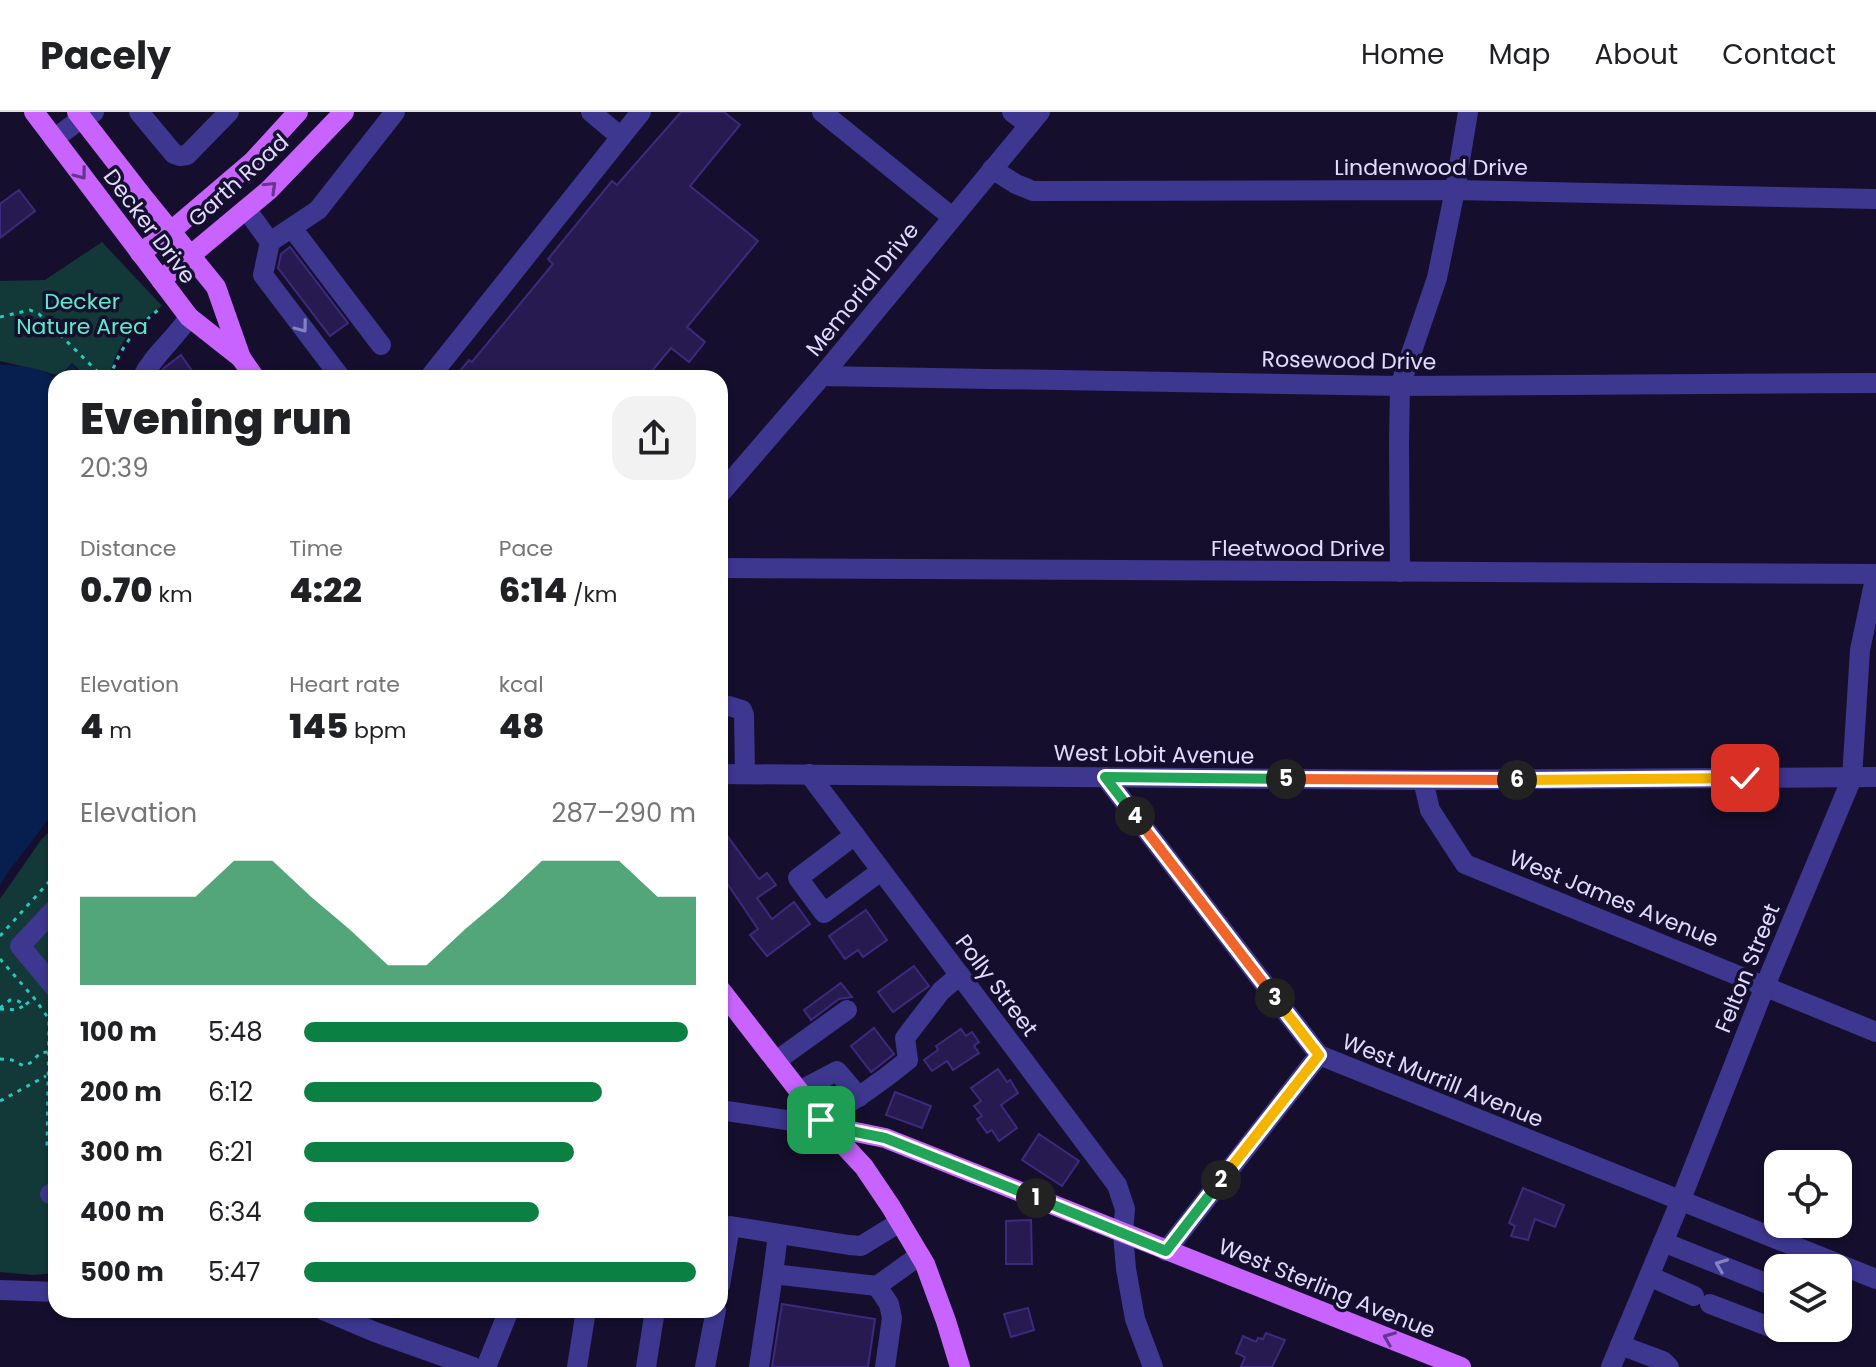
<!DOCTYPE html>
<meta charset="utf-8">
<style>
:root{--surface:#fff;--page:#f2f2f2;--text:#202124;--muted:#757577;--line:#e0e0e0;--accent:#0b8043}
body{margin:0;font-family:Poppins,sans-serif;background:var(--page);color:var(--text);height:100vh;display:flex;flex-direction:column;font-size:30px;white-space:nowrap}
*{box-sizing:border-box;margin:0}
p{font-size:26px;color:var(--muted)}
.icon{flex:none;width:44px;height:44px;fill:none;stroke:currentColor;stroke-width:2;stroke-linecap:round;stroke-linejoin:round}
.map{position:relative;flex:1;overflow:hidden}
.details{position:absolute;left:48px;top:258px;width:680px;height:948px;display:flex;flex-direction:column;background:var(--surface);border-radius:24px;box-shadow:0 2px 6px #0004}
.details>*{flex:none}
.controls{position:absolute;left:1764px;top:1038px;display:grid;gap:16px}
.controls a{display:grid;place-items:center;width:88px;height:88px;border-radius:16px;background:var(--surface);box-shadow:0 2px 6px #0004;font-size:40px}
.pin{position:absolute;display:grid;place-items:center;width:68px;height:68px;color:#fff;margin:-34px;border-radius:16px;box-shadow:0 4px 12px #0006}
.km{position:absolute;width:40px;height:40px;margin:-20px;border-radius:50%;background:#222;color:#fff;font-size:22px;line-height:40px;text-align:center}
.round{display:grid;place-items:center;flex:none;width:84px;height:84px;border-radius:24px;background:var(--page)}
.headline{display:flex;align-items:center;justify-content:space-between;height:136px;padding:0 32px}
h1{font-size:44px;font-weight:800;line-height:60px}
.figures{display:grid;grid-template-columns:repeat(3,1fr);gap:12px;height:136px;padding:8px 32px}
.figures div{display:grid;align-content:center}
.figures b{font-size:34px;font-weight:800}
.figures small{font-size:22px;font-weight:400}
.figures p{font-size:22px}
.chart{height:224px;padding:16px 32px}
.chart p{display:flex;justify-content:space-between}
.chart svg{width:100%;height:144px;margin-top:8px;fill:var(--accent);opacity:.7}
ul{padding:0 32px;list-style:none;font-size:26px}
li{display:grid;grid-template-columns:128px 96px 1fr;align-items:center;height:60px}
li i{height:20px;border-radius:10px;background:var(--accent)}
header{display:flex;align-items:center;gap:48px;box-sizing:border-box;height:112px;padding:0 40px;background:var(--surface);border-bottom:2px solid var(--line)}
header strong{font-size:38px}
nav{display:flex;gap:44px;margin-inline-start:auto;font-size:28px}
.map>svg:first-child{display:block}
</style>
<header>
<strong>Pacely</strong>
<nav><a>Home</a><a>Map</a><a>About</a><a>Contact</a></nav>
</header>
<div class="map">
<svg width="1876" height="1255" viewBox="0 0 1876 1255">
<rect width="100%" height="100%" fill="#150f2d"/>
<g fill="#123838">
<path d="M102,130L162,194C135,212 118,229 110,262H106L102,266H88L72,251C65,260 58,266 47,260L0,249V169L45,168Z"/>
<path d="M56,713V1161L33,1163L0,1160V787L41,728Z"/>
</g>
<path fill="#071f4f" d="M72,252L77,257L71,266H56V701L50,705L8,760L0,773V253C14,253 32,255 45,260C51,263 50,265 57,264C64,263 68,258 72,252Z"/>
<g fill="#261a50" stroke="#3d2a7e" stroke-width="2">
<path d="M681,0H724L740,13L690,74L758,129L687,215L705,230L689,250L671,236L646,266H454L469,248L472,250L553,152L548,147L612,69L617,73Z"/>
<path d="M19,78L35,99L0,126V92Z"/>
<path d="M290,135L348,211L330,224L278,156L281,142Z"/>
<path d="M181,243L197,266H157L164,256Z"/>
<path d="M720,714L759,767L767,761L776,773L757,786L772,807L794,790L810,812L767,844L750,823L758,817L720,761Z"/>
<path d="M866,798L887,828L863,845L858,838L845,847L829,824Z"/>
<path d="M914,854L929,874L893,900L878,880Z"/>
<path d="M841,871L852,885L839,887L811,908L804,898Z"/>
<path d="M874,916L894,942L871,960L851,934Z"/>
<path d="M961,917L966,924L972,920L979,930L974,934L979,941L953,958L947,949L932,959L924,948L938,938L936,934Z"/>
<path d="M998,957L1007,970L1010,968L1018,981L1001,993L1017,1016L999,1029L992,1018L987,1021L977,1007L982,1004L974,994L981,989L971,976Z"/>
<path d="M895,980L931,994L922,1016L886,1003Z"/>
<path d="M1039,1022L1079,1049L1062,1074L1022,1048Z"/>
<path d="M1523,1076L1564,1093L1555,1115L1535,1107L1528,1128L1511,1124L1515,1114L1509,1111Z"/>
<path d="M1031,1108L1032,1152H1006V1109Z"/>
<path d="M782,1192L875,1207L868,1255H772Z"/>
<path d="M1028,1196L1034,1218L1011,1225L1004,1202Z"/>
<path d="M1266,1221L1285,1228L1272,1255H1241L1245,1245L1236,1241L1243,1224L1256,1230L1258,1226L1263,1227Z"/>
</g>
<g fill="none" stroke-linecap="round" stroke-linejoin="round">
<g stroke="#27c8c2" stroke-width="3" stroke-dasharray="4 6" stroke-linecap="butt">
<path d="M0,205L30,198L39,202L104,266"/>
<path d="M110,266C119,236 137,214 162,195"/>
<path d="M0,824L56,762"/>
<path d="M0,847L34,886L49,907L47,1037"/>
<path d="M0,896L10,888L18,889L25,893L34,886"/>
<path d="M0,897L17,898L23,894"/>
<path d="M0,947L12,948L24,954L32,950L40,941L48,940"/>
<path d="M0,989L46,964"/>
</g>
<g stroke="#3d3790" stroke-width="20">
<path d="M139,0L174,42L180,44L187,43L229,0"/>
<path d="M822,0L952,105"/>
<path d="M1012,0L1029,13"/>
<path d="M621,25L641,0"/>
<path d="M54,27L82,6L94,0"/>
<path d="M992,57L1016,72L1033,79L1455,78L1876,87"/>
<path d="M246,97L270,130L263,163L341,266"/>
<path d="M292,116L381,233"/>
<path d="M270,130L318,98L395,0"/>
<path d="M822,264L1400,274L1876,271"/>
<path d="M142,266C154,242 175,227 189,205"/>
<path d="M429,266L621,25L591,0"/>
<path d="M720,382L822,264L1040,0"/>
<path d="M720,456L1876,462"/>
<path d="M1400,460L1399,332L1400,274L1437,166L1455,78L1468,0"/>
<path d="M729,594L742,598L744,603L745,662"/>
<path d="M720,662L1423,668L1876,665"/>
<path d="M809,662L1117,1073L1125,1097L1123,1121L1126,1157L1135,1207L1153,1255"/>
<path d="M1105,665L1319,943L1876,1167"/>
<path d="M1423,668L1430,698L1465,752L1876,920"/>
<path d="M855,723L798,766L824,801L881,759"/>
<path d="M56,796L20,834L56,877"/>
<path d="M776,949L847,898"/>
<path d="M799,979L837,959L859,985"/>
<path d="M720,998L826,1014"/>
<path d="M821,1008C852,990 880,971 908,948L905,926L941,879L960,863"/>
<path d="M50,1082L56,1079"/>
<path d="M1663,1130L1778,1176"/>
<path d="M1166,1139L1319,943"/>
<path d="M773,1162L778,1122"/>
<path d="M1649,1164L1694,1184"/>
<path d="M720,1173L730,1114L849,1133L861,1134L900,1110"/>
<path d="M877,1174L889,1192L892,1206L885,1255"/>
<path d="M0,1178L56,1180"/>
<path d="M1710,1192L1770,1215L1780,1218L1794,1216"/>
<path d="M323,1198L375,1220L473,1255"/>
<path d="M1620,1233L1663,1249L1669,1255"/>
<path d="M486,1255L509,1198"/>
<path d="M577,1255L586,1198"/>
<path d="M646,1255L655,1198"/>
<path d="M705,1255L716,1198"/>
<path d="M759,1255L773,1162L877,1174L920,1143"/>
<path d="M1611,1255L1680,1090L1765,874L1852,666L1860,538L1876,462"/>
</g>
<g stroke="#c863ff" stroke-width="20">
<path d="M34,0L189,205L241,246L255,266"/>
<path d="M77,0L143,85L216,175L241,246"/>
<path d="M140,141L171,119L253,49L298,0"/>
<path d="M161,168L269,78L344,0"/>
<path d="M720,877L826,1014L864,1055L891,1095L925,1152L946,1209L960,1255"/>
<path d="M826,1014L885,1026L1461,1255"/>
</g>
</g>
<defs><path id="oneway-chevron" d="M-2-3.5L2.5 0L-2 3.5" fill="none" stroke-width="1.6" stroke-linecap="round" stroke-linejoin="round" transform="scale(2)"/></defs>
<g stroke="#66358c">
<use href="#oneway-chevron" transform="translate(81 62) rotate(53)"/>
<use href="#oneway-chevron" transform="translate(271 75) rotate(-44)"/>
<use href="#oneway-chevron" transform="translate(1389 1226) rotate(-158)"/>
</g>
<g stroke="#8781c2">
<use href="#oneway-chevron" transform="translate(302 215) rotate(53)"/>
<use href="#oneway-chevron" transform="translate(1721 1153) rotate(-158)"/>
</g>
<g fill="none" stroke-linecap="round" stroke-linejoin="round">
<defs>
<path id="split-1" d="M821,1008L826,1014L885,1026L1036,1086"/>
<path id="split-2" d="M1036,1086L1166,1139L1221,1068"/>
<path id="split-3" d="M1221,1068L1319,943L1275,886"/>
<path id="split-4" d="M1135,704L1275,886"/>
<path id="split-5" d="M1135,704L1105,665L1286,667"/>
<path id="split-6" d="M1286,667L1517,668"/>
<path id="split-7" d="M1517,668L1745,666"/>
</defs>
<use href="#split-1" stroke="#fff" stroke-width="16"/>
<use href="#split-2" stroke="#fff" stroke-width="16"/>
<use href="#split-3" stroke="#fff" stroke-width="16"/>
<use href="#split-4" stroke="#fff" stroke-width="16"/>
<use href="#split-5" stroke="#fff" stroke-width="16"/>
<use href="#split-6" stroke="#fff" stroke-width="16"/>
<use href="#split-7" stroke="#fff" stroke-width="16"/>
<use href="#split-1" stroke="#22a559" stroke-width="10"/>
<use href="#split-2" stroke="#22a559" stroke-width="10"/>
<use href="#split-3" stroke="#f5b400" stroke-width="10"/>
<use href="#split-4" stroke="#f0652b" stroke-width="10"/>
<use href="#split-5" stroke="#22a559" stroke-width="10"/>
<use href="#split-6" stroke="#f0652b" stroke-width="10"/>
<use href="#split-7" stroke="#f5b400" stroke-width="10"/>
</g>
<g text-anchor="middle" stroke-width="7" stroke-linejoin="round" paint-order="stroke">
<g font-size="22" fill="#e1dcff" stroke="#150f2d">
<text x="1431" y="63">Lindenwood Drive</text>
<text transform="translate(238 68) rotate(-42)" y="8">Garth Road</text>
<text transform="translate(150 114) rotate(53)" y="8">Decker Drive</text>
<text transform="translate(862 177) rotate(-51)" y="8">Memorial Drive</text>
<text transform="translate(1349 248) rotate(1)" y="8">Rosewood Drive</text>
<text x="1298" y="444">Fleetwood Drive</text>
<text transform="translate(1154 642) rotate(1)" y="8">West Lobit Avenue</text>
<text transform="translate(1614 786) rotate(22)" y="8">West James Avenue</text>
<text transform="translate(1747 856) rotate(-68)" y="8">Felton Street</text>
<text transform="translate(997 873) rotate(53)" y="8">Polly Street</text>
<text transform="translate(1443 968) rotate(22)" y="8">West Murrill Avenue</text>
<text transform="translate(1327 1176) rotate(22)" y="8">West Sterling Avenue</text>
</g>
<g font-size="22" fill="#5deaca" stroke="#150f2d">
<text x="82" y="197">Decker<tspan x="82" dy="25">Nature Area</tspan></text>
</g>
</g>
</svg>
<div class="controls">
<a><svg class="icon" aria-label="locate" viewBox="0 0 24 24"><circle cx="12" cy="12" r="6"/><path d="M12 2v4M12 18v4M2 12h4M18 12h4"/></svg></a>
<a><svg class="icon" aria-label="layers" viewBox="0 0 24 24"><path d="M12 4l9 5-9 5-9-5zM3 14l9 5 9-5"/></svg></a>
</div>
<div class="pin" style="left:821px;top:1008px;background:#1e9e55"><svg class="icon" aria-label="arrive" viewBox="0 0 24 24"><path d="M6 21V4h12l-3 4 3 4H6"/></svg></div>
<div class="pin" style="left:1745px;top:666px;background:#d93025"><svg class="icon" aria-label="check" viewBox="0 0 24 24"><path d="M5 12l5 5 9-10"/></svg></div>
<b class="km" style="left:1036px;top:1086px">1</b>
<b class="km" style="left:1221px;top:1068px">2</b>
<b class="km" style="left:1275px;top:886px">3</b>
<b class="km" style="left:1135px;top:704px">4</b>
<b class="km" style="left:1286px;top:667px">5</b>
<b class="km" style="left:1517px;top:668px">6</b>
<section class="details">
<div class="headline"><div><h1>Evening run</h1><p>20:39</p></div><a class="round"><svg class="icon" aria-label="share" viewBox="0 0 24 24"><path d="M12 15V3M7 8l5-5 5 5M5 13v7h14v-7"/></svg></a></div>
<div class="figures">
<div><p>Distance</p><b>0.70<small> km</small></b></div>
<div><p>Time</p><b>4:22</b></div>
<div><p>Pace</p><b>6:14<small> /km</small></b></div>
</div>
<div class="figures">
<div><p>Elevation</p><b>4<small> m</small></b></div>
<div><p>Heart rate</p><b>145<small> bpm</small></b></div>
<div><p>kcal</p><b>48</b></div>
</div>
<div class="chart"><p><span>Elevation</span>287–290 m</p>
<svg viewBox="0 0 160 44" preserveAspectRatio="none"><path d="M0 44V17L10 17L20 17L30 17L40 6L50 6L60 17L70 27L80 38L90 38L100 27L110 17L120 6L130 6L140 6L150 17L160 17V44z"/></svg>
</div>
<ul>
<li><b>100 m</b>5:48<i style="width:98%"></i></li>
<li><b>200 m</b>6:12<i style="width:76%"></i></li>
<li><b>300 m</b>6:21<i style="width:69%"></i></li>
<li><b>400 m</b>6:34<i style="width:60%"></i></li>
<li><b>500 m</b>5:47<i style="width:100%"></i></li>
</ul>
</section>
</div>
